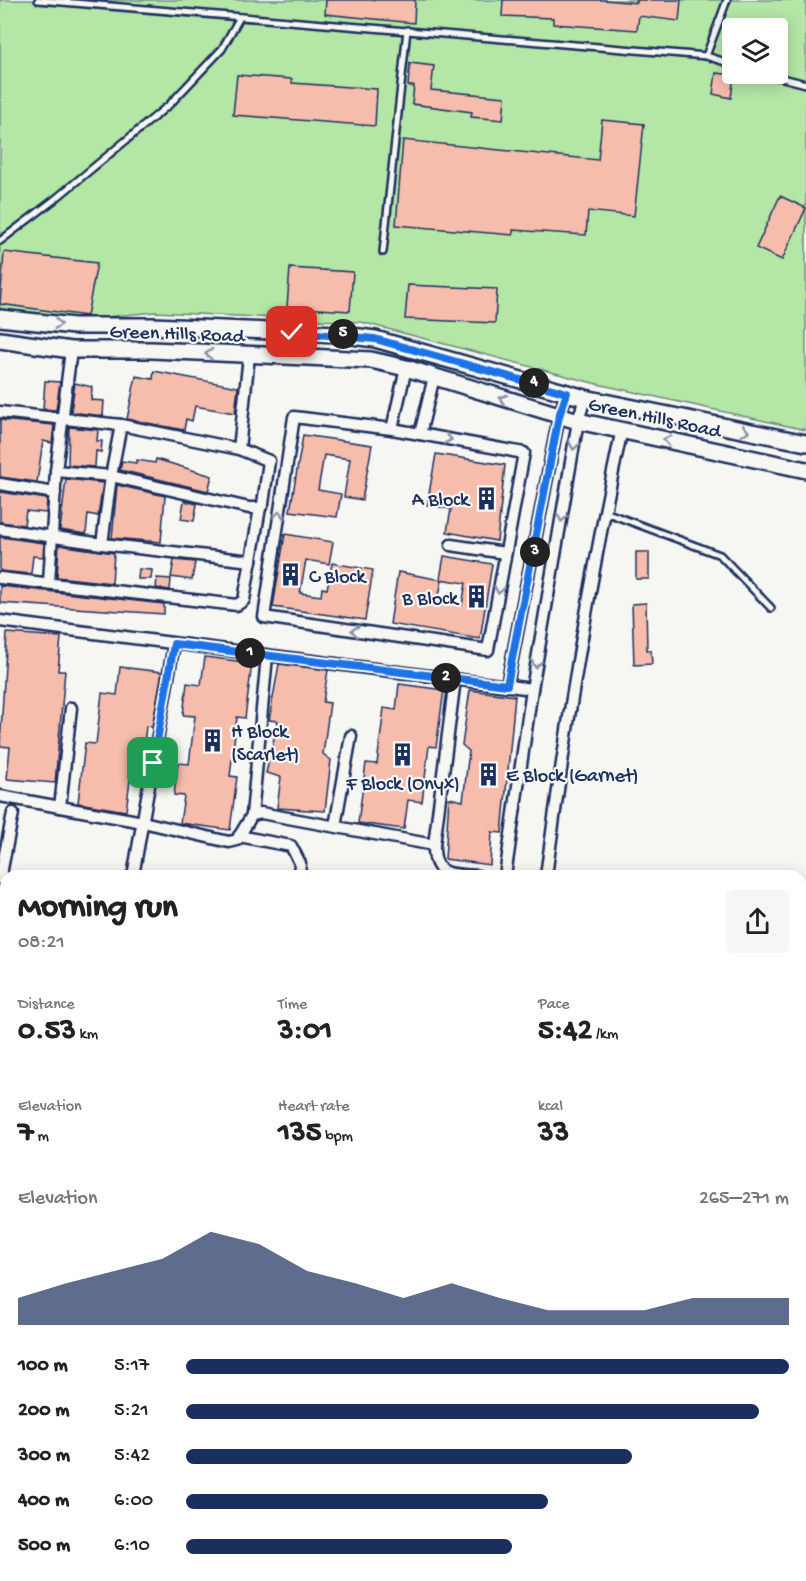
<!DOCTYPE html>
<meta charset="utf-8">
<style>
:root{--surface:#fff;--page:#f6f6f6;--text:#222;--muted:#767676;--accent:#1b2f5e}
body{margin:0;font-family:"Gochi Hand",sans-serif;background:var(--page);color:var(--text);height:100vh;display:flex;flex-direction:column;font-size:22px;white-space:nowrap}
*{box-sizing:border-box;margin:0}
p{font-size:20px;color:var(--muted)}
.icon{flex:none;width:33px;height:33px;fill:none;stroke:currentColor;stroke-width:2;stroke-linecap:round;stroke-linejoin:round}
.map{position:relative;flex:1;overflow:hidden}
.drawer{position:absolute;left:0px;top:870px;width:807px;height:711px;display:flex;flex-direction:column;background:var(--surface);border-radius:18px 18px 0 0;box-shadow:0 3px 15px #0003}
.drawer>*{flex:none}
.tools{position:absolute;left:722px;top:18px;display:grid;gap:12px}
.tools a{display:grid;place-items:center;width:66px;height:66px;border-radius:6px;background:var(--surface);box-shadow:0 3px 15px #0003;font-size:30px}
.pin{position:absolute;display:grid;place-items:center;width:51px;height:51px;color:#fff;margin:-26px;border-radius:12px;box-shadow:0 3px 9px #0006}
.km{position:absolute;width:30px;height:30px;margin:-15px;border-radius:50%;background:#222;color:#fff;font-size:16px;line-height:30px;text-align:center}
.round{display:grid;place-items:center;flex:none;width:63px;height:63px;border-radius:6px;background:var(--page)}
.headline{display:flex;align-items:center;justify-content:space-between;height:102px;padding:0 18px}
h1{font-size:33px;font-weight:800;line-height:45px}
.stats{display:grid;grid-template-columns:repeat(3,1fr);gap:9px;height:102px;padding:6px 18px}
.stats div{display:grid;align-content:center}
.stats b{font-size:30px;font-weight:800}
.stats small{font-size:16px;font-weight:400}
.stats p{font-size:16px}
.chart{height:168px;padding:12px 18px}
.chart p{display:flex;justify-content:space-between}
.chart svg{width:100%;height:108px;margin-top:6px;fill:var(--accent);opacity:.7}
ul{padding:0 18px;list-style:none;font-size:20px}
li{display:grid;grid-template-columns:96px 72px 1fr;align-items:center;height:45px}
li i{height:15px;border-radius:8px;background:var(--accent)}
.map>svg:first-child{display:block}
</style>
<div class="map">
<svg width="806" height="1581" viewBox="0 0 806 1581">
<rect width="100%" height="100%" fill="#f6f6f2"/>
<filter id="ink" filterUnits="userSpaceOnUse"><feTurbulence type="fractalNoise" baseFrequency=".0167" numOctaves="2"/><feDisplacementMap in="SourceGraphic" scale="12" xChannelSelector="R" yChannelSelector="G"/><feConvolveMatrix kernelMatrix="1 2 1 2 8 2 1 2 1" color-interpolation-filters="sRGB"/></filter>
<g filter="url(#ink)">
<path fill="#b4e6a6" stroke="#688a82" stroke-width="1.5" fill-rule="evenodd" d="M0,0H806V430L593,383L361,322L155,312L75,320L0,309ZM732,28H777V74H732Z"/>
<g fill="#f6bdac" stroke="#1b2f5e" stroke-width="1.5">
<path d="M326,0H415L414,23L325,14Z"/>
<path d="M503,0H604L637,3V0H681L679,21L639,16L637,30L553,24V18L502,16Z"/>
<path d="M410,63L434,66L431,90L505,97L503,120L471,117L472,112L412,104L414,86H408Z"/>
<path d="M716,73L734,75L731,98L713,94Z"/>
<path d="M237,75L292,79V83L377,89L375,126L233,115Z"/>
<path d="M602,120L644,124L634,216L588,211L586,235L513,230V235L396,225L403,140L598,160Z"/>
<path d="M780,196L806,208L782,260L756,248Z"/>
<path d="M4,252L97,263L87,316L0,304Z"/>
<path d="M290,268L353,272L350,311L287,307Z"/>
<path d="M408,285L497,289L495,323L405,319Z"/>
<path d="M154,371L238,387L235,413L195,406L192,421L186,419L184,430L127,419L136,376L153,379Z"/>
<path d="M45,381L60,382L56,410L43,409Z"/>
<path d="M75,383L92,387L91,400L104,401L103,416L71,412Z"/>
<path d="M0,420L54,425L52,443L43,441L37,482L0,477Z"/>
<path d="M69,427L98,430L97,441H102L101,452L96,451L95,467L68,465Z"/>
<path d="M303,435L372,445L362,500L344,497L350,459L324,455L318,490L341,494L337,517L290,511Z"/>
<path d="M436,454L505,465L497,541L447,532L451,509L427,505Z"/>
<path d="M156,459L212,476L208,491L120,470L122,461L136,463L137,460L155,463Z"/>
<path d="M66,479L103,483L98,516L88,514L86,534L60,530Z"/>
<path d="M117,485L165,496L161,542L112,538Z"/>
<path d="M0,492L47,499L46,513L26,511L24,525L0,522Z"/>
<path d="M184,501L197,504L194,521L181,519Z"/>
<path d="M285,534L333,542L329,564L306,560L300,593L321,596L322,588L327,589L332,563L373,570L365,620L273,607Z"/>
<path d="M0,537L44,543L43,557L33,556L31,574L0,571Z"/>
<path d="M59,545L114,553L112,583L57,577Z"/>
<rect x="636" y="552" width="13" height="27"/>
<path d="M444,556L492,564L480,639L390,624L398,572L442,580L438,601L462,605L466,583L440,579Z"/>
<path d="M174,560L195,562L192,580L171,577Z"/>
<path d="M139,569L152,570L151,579H138Z"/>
<path d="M157,578L171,579L170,590L156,588Z"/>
<path d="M0,586L164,604V614L0,603Z"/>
<path d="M646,603L647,650H651L652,664L634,665L632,604Z"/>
<path d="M7,633L61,637L58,671H65L55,783L7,779L10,747L0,746Z"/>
<path d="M205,657L252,663L245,718L237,717L230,776L237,777L230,830L180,823L184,796L174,795L178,763L189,764L195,716L183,715L187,683L201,685Z"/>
<path d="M279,664L328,670L323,702L330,703L323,754L331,760L325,811L277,808L281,777L266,773L278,721L269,720Z"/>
<path d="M120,667L162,672L152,727L146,726L140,781L130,780L126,811L78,803L85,743L96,744L102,693L117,695Z"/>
<path d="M399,684L444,690L436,747L429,746L422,802L408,800L404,829L358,823L366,763L377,764L384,708L396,710Z"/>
<path d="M470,690L515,696L502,833L492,832L490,865L445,859L449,798L463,801L469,751L462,745Z"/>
</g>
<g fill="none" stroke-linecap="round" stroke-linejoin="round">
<defs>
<g id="lane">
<path d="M38,0L706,56L727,0"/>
<path d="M706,56L732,64"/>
<path d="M767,74L806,84"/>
<path d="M0,241L54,200L170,104L222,49L240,17"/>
<path d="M383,252L407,30"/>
<path d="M605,512L720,555L771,608"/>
<path d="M801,1538H806"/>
<path d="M706,1581L712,1575"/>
</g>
<g id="street">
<path d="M406,368L392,429L294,417L264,617L488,650L524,453L420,434L434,377"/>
<path d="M0,412L121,425L239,449L249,356"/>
<path d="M392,429L420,434"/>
<path d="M56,471L111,476L249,508H260L263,504L269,461L239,449"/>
<path d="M0,484L55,493"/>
<path d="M0,529L102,544L111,476L121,425"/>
<path d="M102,544L251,561"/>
<path d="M451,545L505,553"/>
<path d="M0,578L237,605L244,600L260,508"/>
<path d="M49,582L56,471L71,350"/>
<path d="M0,621L532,689L505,876"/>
<path d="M507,685L559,416L567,393"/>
<path d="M532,689L578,421L585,398"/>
<path d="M71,708L60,807L143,822L229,842L237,840L252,815L261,813L434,845C433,878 452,874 478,876"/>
<path d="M0,796L60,807"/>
<path d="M252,815L267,656"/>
<path d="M335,826L351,736"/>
<path d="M239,836L291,846L300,863L299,876"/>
<path d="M434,845L455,679"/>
<path d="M133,876L174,644"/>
<path d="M546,876C566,726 590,577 622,429"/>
<path d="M0,879L13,813"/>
<path d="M0,929L6,930"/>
<path d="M0,1122L6,1123"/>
<path d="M0,1166H6"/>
</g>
<g id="secondary">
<path d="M0,318L74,326H153L337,334L375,339L585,398L806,443"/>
<path d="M0,340L71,350H152L371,360L406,368L578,421L806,470"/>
</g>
</defs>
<use href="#lane" stroke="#1b2f5e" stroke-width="10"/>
<use href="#street" stroke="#1b2f5e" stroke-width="15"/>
<use href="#secondary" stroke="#1b2f5e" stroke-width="20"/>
<use href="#lane" stroke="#f6f6f2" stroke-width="5"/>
<use href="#street" stroke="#f6f6f2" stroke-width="10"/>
<use href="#secondary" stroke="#f6f6f2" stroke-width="15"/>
</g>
<defs><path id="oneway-chevron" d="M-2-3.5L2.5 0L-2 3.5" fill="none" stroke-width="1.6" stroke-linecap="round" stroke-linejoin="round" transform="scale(1.5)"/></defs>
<g stroke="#8892a8">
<use href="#oneway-chevron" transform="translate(58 324) rotate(5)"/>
<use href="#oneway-chevron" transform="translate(209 354) rotate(-177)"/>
<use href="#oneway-chevron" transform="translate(503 399) rotate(-163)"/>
<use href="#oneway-chevron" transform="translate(745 431) rotate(12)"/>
<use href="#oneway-chevron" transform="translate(448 439) rotate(10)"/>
<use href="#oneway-chevron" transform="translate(667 440) rotate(-167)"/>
<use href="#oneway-chevron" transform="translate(574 446) rotate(99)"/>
<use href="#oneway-chevron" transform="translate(279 515) rotate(-82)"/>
<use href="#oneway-chevron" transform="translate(562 518) rotate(100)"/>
<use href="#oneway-chevron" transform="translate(499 590) rotate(100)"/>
<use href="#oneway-chevron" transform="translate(355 631) rotate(-172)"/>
<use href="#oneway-chevron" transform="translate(536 664) rotate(100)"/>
</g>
</g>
<g fill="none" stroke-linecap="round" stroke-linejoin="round" filter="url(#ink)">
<defs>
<path id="route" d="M153,763L174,644L507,685L559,416L567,393L375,339L292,332"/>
</defs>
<use href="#route" stroke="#fff" stroke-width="12"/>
<use href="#route" stroke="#1a73e8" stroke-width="8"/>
</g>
<defs>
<symbol id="building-bare" viewBox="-9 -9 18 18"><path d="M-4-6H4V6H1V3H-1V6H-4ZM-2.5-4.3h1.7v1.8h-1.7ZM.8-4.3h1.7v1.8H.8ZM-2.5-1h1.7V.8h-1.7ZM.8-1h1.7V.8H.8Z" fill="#1b2f5e" stroke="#f6f6f2" stroke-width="2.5" paint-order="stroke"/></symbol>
</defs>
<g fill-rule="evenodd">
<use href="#building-bare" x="470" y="482" width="33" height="33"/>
<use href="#building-bare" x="274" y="558" width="33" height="33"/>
<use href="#building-bare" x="460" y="580" width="33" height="33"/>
<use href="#building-bare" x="196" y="724" width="33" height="33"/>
<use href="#building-bare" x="386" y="738" width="33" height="33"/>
<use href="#building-bare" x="472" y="758" width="33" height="33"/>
</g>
<g text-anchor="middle" stroke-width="4.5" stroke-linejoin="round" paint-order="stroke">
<g font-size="20" fill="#1b2f5e" stroke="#f6f6f2">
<text transform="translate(177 332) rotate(2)" y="7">Green Hills Road</text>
<text transform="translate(655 416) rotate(12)" y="7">Green Hills Road</text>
</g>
<g font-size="20" fill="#1b2f5e" stroke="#f6f6f2" text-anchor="start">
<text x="469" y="505" text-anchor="end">A Block</text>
<text x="309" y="582">C Block</text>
<text x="458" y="604" text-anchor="end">B Block</text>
<text x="231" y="737">H Block<tspan x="231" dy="23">(Scarlet)</tspan></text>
<text x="506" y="781">E Block (Garnet)</text>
<text x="403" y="789" text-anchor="middle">F Block (Onyx)</text>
</g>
</g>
</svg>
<div class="tools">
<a><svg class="icon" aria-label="layers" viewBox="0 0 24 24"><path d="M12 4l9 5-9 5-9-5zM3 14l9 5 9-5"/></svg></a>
</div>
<div class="pin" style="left:153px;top:763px;background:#1e9e55"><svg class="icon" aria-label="arrive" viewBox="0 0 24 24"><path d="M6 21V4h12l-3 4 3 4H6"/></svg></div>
<div class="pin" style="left:292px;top:332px;background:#d93025"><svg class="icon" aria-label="check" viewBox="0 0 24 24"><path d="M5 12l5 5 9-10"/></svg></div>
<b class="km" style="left:250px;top:653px">1</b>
<b class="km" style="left:446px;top:678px">2</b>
<b class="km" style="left:535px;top:552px">3</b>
<b class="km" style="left:534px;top:383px">4</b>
<b class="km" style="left:343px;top:334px">5</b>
<section class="drawer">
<div class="headline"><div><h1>Morning run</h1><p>08:21</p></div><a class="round"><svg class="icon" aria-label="share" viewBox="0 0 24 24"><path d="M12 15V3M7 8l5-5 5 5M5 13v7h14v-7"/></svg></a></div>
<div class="stats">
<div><p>Distance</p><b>0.53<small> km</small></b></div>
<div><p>Time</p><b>3:01</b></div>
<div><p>Pace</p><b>5:42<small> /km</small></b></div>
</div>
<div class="stats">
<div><p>Elevation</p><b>7<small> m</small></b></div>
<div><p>Heart rate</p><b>135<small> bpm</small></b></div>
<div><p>kcal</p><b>33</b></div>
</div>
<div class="chart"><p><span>Elevation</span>265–271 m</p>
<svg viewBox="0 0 160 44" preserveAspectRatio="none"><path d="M0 44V33L10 27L20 22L30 17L40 6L50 11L60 22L70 27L80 33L90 27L100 33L110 38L120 38L130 38L140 33L150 33L160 33V44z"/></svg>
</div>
<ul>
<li><b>100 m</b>5:17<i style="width:100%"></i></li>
<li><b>200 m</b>5:21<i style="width:95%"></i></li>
<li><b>300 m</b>5:42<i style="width:74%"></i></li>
<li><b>400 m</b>6:00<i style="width:60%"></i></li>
<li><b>500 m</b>6:10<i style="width:54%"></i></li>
</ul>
</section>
</div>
